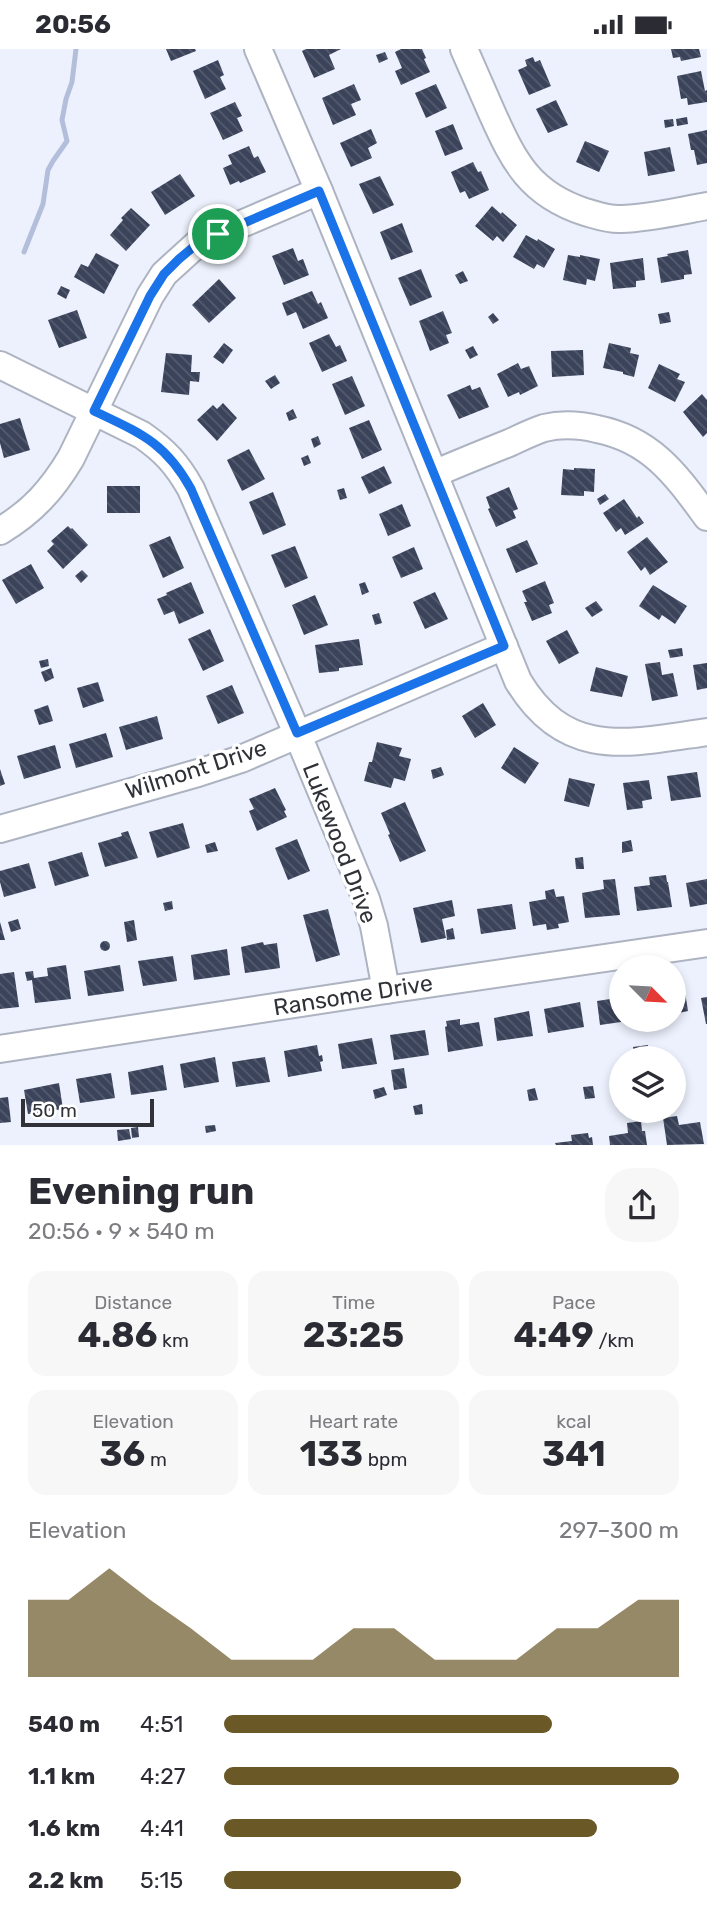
<!DOCTYPE html>
<meta charset="utf-8">
<style>
:root{--surface:#fff;--page:#f7f7f7;--text:#2b2b33;--muted:#7c7c81;--accent:#6b5827}
body{margin:0;font-family:Rubik,sans-serif;background:var(--page);color:var(--text);height:100vh;display:flex;flex-direction:column;font-size:26px;white-space:nowrap}
*{box-sizing:border-box;margin:0}
p{font-size:23px;color:var(--muted)}
.icon{flex:none;width:38px;height:38px;fill:none;stroke:currentColor;stroke-width:2;stroke-linecap:round;stroke-linejoin:round}
.map{position:relative;height:1096px;overflow:hidden}
.details{display:flex;flex-direction:column;background:var(--surface);flex:1}
.details>*{flex:none}
.needle{width:46px;rotate:114deg}
.tools{position:absolute;left:609px;top:906px;display:grid;gap:14px}
.tools a{display:grid;place-items:center;width:77px;height:77px;border-radius:50%;background:var(--surface);box-shadow:0 4px 10px #0003;font-size:35px}
.scale{position:absolute;left:21px;bottom:18px;width:133px;box-sizing:border-box;padding-left:7px;border:4px solid #303238;border-top:0;font-size:19px;line-height:24px;white-space:nowrap;color:#303238;-webkit-text-stroke:5px #fff;paint-order:stroke}
.pin{position:absolute;display:grid;place-items:center;width:60px;height:60px;color:#fff;margin:-30px;border:4px solid #fff;border-radius:50%;box-shadow:0 2px 7px #0007}
.round{display:grid;place-items:center;flex:none;width:74px;height:74px;border-radius:28px;background:var(--page)}
.summary{display:flex;align-items:center;justify-content:space-between;height:119px;padding:0 28px}
h1{font-size:38px;font-weight:700;line-height:52px}
.metrics{display:grid;grid-template-columns:repeat(3,1fr);gap:10px;height:119px;padding:7px 28px}
.metrics div{display:grid;align-content:center;border-radius:18px;background:var(--page);text-align:center}
.metrics b{font-size:35px;font-weight:700}
.metrics small{font-size:19px;font-weight:400}
.metrics p{font-size:19px}
.chart{height:196px;padding:14px 28px}
.chart p{display:flex;justify-content:space-between}
.chart svg{width:100%;height:126px;margin-top:7px;fill:var(--accent);opacity:.7}
ul{padding:0 28px;list-style:none;font-size:23px}
li{display:grid;grid-template-columns:112px 84px 1fr;align-items:center;height:52px}
li i{height:18px;border-radius:9px;background:var(--accent)}
.status{display:flex;justify-content:space-between;align-items:center;height:49px;padding:0 35px;background:var(--surface);direction:ltr}
.status svg{height:19px;fill:currentColor}
.map>svg:first-child{display:block}
</style>
<div class="status"><b>20:56</b><svg viewBox="0 0 49 12"><path d="M0 12V9h3v3zM5 12V6h3v6zM10 12V3h3v9zM15 12V0h3v12zM26 1h20v11H26zM47 4h2v5h-2z"/></svg></div>
<div class="map">
<svg width="707" height="1096" viewBox="0 0 707 1096">
<defs>
<pattern id="building-back-hatch" width="6" height="6" patternUnits="userSpaceOnUse" patternTransform="scale(1.75)"><rect width="6" height="6" fill="#3a435a"/><path d="M-1 5l2 2M0 0l6 6M5-1l2 2" fill="none" stroke="#555c6f"/></pattern>
</defs>
<rect width="100%" height="100%" fill="#ecf1fd"/>
<g fill="none" stroke-linecap="round" stroke-linejoin="round">
<path stroke="#b3bfda" stroke-width="5" d="M24,203L43,155L48,121L53,112L67,92L62,71L66,50L72,33L76,0"/>
</g>
<g fill="url(#building-back-hatch)">
<path d="M166,0H195L196,2L171,12Z"/>
<path d="M306,0H341L329,6L335,20L314,29L302,2Z"/>
<path d="M401,0H422L426,9L424,10L430,23L401,36L395,22L402,19L395,3Z"/>
<path d="M671,0H699L701,8L681,12L680,8L673,9Z"/>
<path d="M385,3L388,10L379,14L376,6Z"/>
<path d="M533,8L535,13L540,11L551,37L529,46L518,21L527,17L525,11Z"/>
<path d="M218,11L224,26L220,28L226,40L205,50L193,22Z"/>
<path d="M701,22L705,42L707,41V53L688,56L687,49L681,50L677,27Z"/>
<path d="M354,35L361,51L351,55L356,66L333,76L322,49Z"/>
<path d="M436,35L447,59L426,69L415,44Z"/>
<path d="M556,51L568,76L548,84L536,60Z"/>
<path d="M235,53L242,67L237,69L243,82L223,91L210,64Z"/>
<path d="M687,68L688,75L677,77L676,70Z"/>
<path d="M673,70L674,77L665,79L664,71Z"/>
<path d="M453,75L463,100L445,107L435,82Z"/>
<path d="M371,80L377,94L368,99L372,109L351,118L340,94Z"/>
<path d="M707,81V114L697,116L694,101H691L688,85Z"/>
<path d="M585,92L609,102L599,123L576,113Z"/>
<path d="M249,97L254,109L258,107L266,123L240,134L239,132L230,136L223,119L232,115L228,106Z"/>
<path d="M670,98L675,122L648,127L644,103Z"/>
<path d="M473,113L478,123L481,122L489,141L469,150L465,142L460,144L451,123Z"/>
<path d="M180,125L195,147L165,166L151,143Z"/>
<path d="M380,127L394,156L373,165L359,135Z"/>
<path d="M492,157L501,165L502,163L517,176L503,193L497,187L493,192L475,177Z"/>
<path d="M131,159L150,176L126,202L110,186L123,171L121,169Z"/>
<path d="M402,174L413,203L391,211L380,183Z"/>
<path d="M526,186L537,192L538,190L555,200L544,219L537,215L534,220L513,208Z"/>
<path d="M293,199L298,212L303,210L309,226L284,236L272,207Z"/>
<path d="M688,201L692,225L684,226V230L661,234L657,209L668,207L667,205Z"/>
<path d="M96,204L119,216L104,245L74,228L81,215L88,218Z"/>
<path d="M568,206L580,208V206L600,210L595,232L587,230L586,236L563,231Z"/>
<path d="M643,209L645,231L636,232V238L613,240L610,214Z"/>
<path d="M421,220L432,248L410,257L398,229Z"/>
<path d="M463,222L468,232L460,235L455,226Z"/>
<path d="M219,230L236,249L209,274L192,256Z"/>
<path d="M61,237L70,241L66,250L57,245Z"/>
<path d="M312,242L318,255L321,253L328,269L303,280L296,263L287,267L282,254Z"/>
<path d="M77,261L87,289L59,299L48,271Z"/>
<path d="M443,262L452,284L446,286L449,294L430,302L419,272Z"/>
<path d="M669,263L671,273L660,275L658,265Z"/>
<path d="M493,264L499,271L493,275L488,268Z"/>
<path d="M329,285L336,298L340,296L347,312L322,323L309,294Z"/>
<path d="M224,294L233,301L223,315L213,308Z"/>
<path d="M609,294L631,299L630,304L639,306L634,328L623,325V323L603,319Z"/>
<path d="M473,297L478,306L470,310L465,301Z"/>
<path d="M583,301L584,326L552,328L551,302Z"/>
<path d="M166,304L192,306L191,323H200L199,333L190,332L189,346L161,343Z"/>
<path d="M518,314L521,320L529,317L538,337L520,346L519,343L508,348L497,325Z"/>
<path d="M659,315L680,325L677,330L685,333L675,353L648,339Z"/>
<path d="M275,326L280,334L271,340L265,332Z"/>
<path d="M352,327L365,357L345,366L332,335Z"/>
<path d="M470,336L472,341L480,338L489,358L459,370L447,346Z"/>
<path d="M702,345L707,351V384L703,388L683,363Z"/>
<path d="M223,354L237,369L217,392L197,371L213,356L217,360Z"/>
<path d="M293,360L297,369L289,372L286,364Z"/>
<path d="M20,369L30,401L4,409L0,394V375Z"/>
<path d="M369,371L382,401L362,410L349,379Z"/>
<path d="M318,387L321,395L314,399L311,390Z"/>
<path d="M249,400L265,430L242,442L227,411Z"/>
<path d="M308,406L311,414L304,417L301,409Z"/>
<path d="M384,417L392,434L369,445L361,428Z"/>
<path d="M574,419L595,420L594,443L584,442V447L561,446L563,420L574,421Z"/>
<rect x="107" y="437" width="33" height="27"/>
<path d="M509,438L518,460L513,462L516,469L496,478L488,460L490,459L486,448Z"/>
<path d="M344,439L347,449L340,451L337,441Z"/>
<path d="M273,443L286,476L263,486L249,453Z"/>
<path d="M605,445L609,450L600,456L597,450Z"/>
<path d="M624,450L637,469L639,467L644,474L625,486L621,479L616,483L603,464Z"/>
<path d="M402,455L411,477L388,487L379,465Z"/>
<path d="M68,477L71,480L72,479L88,496L63,520L47,502L54,495L51,492Z"/>
<path d="M170,487L184,519L163,529L149,496Z"/>
<path d="M647,488L668,513L650,526L645,518L641,522L627,503Z"/>
<path d="M527,491L538,515L516,524L506,500Z"/>
<path d="M295,497L308,529L285,539L271,506Z"/>
<path d="M414,498L423,520L401,529L392,508Z"/>
<path d="M31,515L44,539L16,555L2,531Z"/>
<path d="M82,521L88,527L81,534L75,527Z"/>
<path d="M545,532L554,554L549,556L552,564L532,572L524,553H527L522,542Z"/>
<path d="M191,533L204,564L179,575L174,562L164,566L157,550L167,546L166,544Z"/>
<path d="M365,533L369,543L362,546L359,535Z"/>
<path d="M653,536L687,557L675,575L662,566L659,571L639,557Z"/>
<path d="M435,543L448,570L425,580L413,553Z"/>
<path d="M315,546L328,576L304,586L292,556Z"/>
<path d="M596,552L603,561L592,568L585,559Z"/>
<path d="M379,564L382,574L375,576L372,566Z"/>
<path d="M210,580L224,612L203,622L188,590Z"/>
<path d="M567,581L579,604L559,615L546,592Z"/>
<path d="M359,590L363,616L339,619V622L319,624L315,596Z"/>
<path d="M682,599L683,607L670,609L668,601Z"/>
<path d="M48,610L49,617L41,619L39,612Z"/>
<path d="M660,613L662,626L673,624L678,647L652,652L645,615Z"/>
<path d="M707,614V639L697,641L693,616Z"/>
<path d="M596,618L628,627L622,648L590,642Z"/>
<path d="M51,619L54,629L45,633L41,623Z"/>
<path d="M98,633L104,652L83,659L77,639Z"/>
<path d="M232,636L244,664L218,675L206,647Z"/>
<path d="M483,654L496,676L475,689L462,667Z"/>
<path d="M48,656L53,672L39,676L34,661Z"/>
<path d="M157,667L163,690L126,701L119,678Z"/>
<path d="M106,684L113,708L76,719L69,695Z"/>
<path d="M377,693L402,699L399,707L411,710L405,732L394,729L391,739L364,732L369,713H372Z"/>
<path d="M55,696L61,719L24,730L17,707Z"/>
<path d="M514,698L539,714L525,735L501,719Z"/>
<path d="M441,718L444,726L433,730L431,721Z"/>
<path d="M0,720L5,735L0,737Z"/>
<path d="M697,723L701,748L671,752L667,727Z"/>
<path d="M569,729L595,735L589,758L564,752Z"/>
<path d="M649,731L652,750L642,752L643,759L627,761L623,734Z"/>
<path d="M275,739L286,761L284,762L287,768L257,782L249,762L254,760L249,750Z"/>
<path d="M405,753L426,802L400,813L388,786L390,785L381,764Z"/>
<path d="M183,774L190,799L157,809L149,783Z"/>
<path d="M128,782L138,809L105,818L98,794L122,787L121,784Z"/>
<path d="M297,790L310,822L288,831L275,799Z"/>
<path d="M631,791L633,802L622,804V793Z"/>
<path d="M215,793L218,802L207,804L205,796Z"/>
<path d="M82,803L89,827L55,837L48,813Z"/>
<path d="M583,808L584,820H576L575,809Z"/>
<path d="M29,814L36,839L4,848L0,833V822Z"/>
<path d="M666,826L667,833H668L672,858L637,862L634,838L650,836L649,828Z"/>
<path d="M615,830L620,866L585,869L582,844L604,840L603,831Z"/>
<path d="M707,830V855L690,858L686,834Z"/>
<path d="M554,840L556,848L564,847L569,873L558,875L559,879L547,881L546,875L533,877L529,853L546,850L545,842Z"/>
<path d="M452,851L455,867L442,870L446,889L421,894L413,859Z"/>
<path d="M172,852L173,860L165,862L163,854Z"/>
<path d="M512,855L516,880L481,885L477,860Z"/>
<path d="M328,860L340,906L316,913L303,866Z"/>
<path d="M18,870L21,880L11,883L8,873Z"/>
<path d="M134,871L137,891L127,893L124,873Z"/>
<path d="M0,873L5,891H0Z"/>
<path d="M453,879L455,890L447,891L446,881Z"/>
<circle cx="105" cy="897" r="5"/>
<path d="M263,893L264,896L277,894L280,919L245,924L241,898Z"/>
<path d="M227,900L230,926L194,931L191,906Z"/>
<path d="M173,907L177,932L143,937L138,912Z"/>
<path d="M66,916L71,950L35,954L32,931L27,932L25,923L33,922L34,929L48,927L47,919Z"/>
<path d="M120,916L124,942L88,947L84,922Z"/>
<path d="M14,923L19,958L0,960V925Z"/>
<path d="M684,937L688,962L674,965V939Z"/>
<path d="M616,947H621V973L600,976L597,952L617,949Z"/>
<path d="M707,948V975H706L701,949Z"/>
<path d="M580,953L584,978L548,984L544,960Z"/>
<path d="M529,962L533,987L497,992L494,969Z"/>
<path d="M460,970V976L479,973L483,997L448,1003L445,978L447,977L446,972Z"/>
<path d="M425,981L429,1006L394,1011L390,986Z"/>
<path d="M372,989L377,1015L342,1020L338,995Z"/>
<path d="M317,996L319,1007L322,1006L323,1012L320,1013L322,1022L288,1028L284,1002Z"/>
<path d="M648,996L649,1007L635,1009L633,998Z"/>
<path d="M215,1008L219,1033L184,1039L180,1015Z"/>
<path d="M265,1008L270,1033L236,1038L232,1013Z"/>
<path d="M163,1016L167,1041L131,1046L128,1023Z"/>
<path d="M404,1019L407,1039L394,1041L391,1021Z"/>
<path d="M111,1024L115,1049L80,1054L76,1030Z"/>
<path d="M59,1034L63,1060L28,1065L24,1041Z"/>
<path d="M593,1037L595,1049L585,1050L583,1038Z"/>
<path d="M384,1038L387,1046L375,1050L373,1041Z"/>
<path d="M535,1039L538,1051L529,1052L527,1041Z"/>
<path d="M8,1048L11,1073L0,1074V1049Z"/>
<path d="M422,1055L423,1065L415,1066L413,1057Z"/>
<path d="M677,1067L679,1076L700,1073L704,1095L667,1096L663,1069Z"/>
<path d="M641,1072L642,1082H645L647,1096H610L609,1087L628,1084L627,1074Z"/>
<path d="M215,1076L216,1082L206,1084L205,1077Z"/>
<path d="M138,1078L139,1088L132,1089L131,1079Z"/>
<path d="M129,1080L131,1090L118,1092L117,1081Z"/>
<path d="M588,1084L589,1089L592,1088L593,1096H556L555,1094L572,1092L571,1086Z"/>
</g>
<g fill="none" stroke-linecap="round" stroke-linejoin="round">
<defs>
<g id="minor">
<path d="M258,0L319,142L518,632C566,712 629,694 707,683"/>
<path d="M464,0C473,21 483,43 492,64C514,113 530,145 585,163C596,166 609,171 621,170C650,169 679,162 707,157"/>
<path d="M0,316L142,386C165,402 177,415 191,440L297,684L366,850L374,877L386,941"/>
<path d="M434,425C459,414 484,404 509,394C520,389 532,383 544,379C561,375 580,376 597,380C652,391 676,426 707,468"/>
<path d="M0,482C32,463 52,441 71,409L150,247L164,225L197,195L218,185L319,142"/>
<path d="M0,780L198,724L241,710L504,597"/>
<path d="M0,1000L386,941L707,894"/>
</g>
</defs>
<use href="#minor" stroke="#adb3c1" stroke-width="30"/>
<use href="#minor" stroke="#fff" stroke-width="26"/>
</g>
<g fill="none" stroke-linecap="round" stroke-linejoin="round">
<defs>
<path id="route" d="M319,142L504,597L297,684L191,440C165,393 140,384 94,362L150,247L164,225L179,210L197,195L218,185Z"/>
</defs>
<use href="#route" stroke="#fff" stroke-width="14"/>
<use href="#route" stroke="#1a73e8" stroke-width="9"/>
</g>
<g text-anchor="middle" stroke-width="7" stroke-linejoin="round" paint-order="stroke">
<g font-size="23" fill="#303238" stroke="#fff">
<text transform="translate(196 720) rotate(-18)" y="8">Wilmont Drive</text>
<text transform="translate(340 794) rotate(69)" y="8">Lukewood Drive</text>
<text transform="translate(353 946) rotate(-9)" y="8">Ransome Drive</text>
</g>
</g>
</svg>
<div class="tools">
<a><svg class="needle" viewBox="-14 -14 28 28"><path d="M0-13l5 13h-10z" fill="#e53935"/><path d="M0 13l5-13h-10z" fill="#7c7c81"/></svg></a>
<a><svg class="icon" aria-label="layers" viewBox="0 0 24 24"><path d="M12 4l9 5-9 5-9-5zM3 14l9 5 9-5"/></svg></a>
</div>
<div class="scale">50 m</div>
<div class="pin" style="left:218px;top:185px;background:#1e9e55"><svg class="icon" aria-label="arrive" viewBox="0 0 24 24"><path d="M6 21V4h12l-3 4 3 4H6"/></svg></div>
</div>
<section class="details">
<div class="summary"><div><h1>Evening run</h1><p>20:56 · 9 × 540 m</p></div><a class="round"><svg class="icon" aria-label="share" viewBox="0 0 24 24"><path d="M12 15V3M7 8l5-5 5 5M5 13v7h14v-7"/></svg></a></div>
<div class="metrics">
<div><p>Distance</p><b>4.86<small> km</small></b></div>
<div><p>Time</p><b>23:25</b></div>
<div><p>Pace</p><b>4:49<small> /km</small></b></div>
</div>
<div class="metrics">
<div><p>Elevation</p><b>36<small> m</small></b></div>
<div><p>Heart rate</p><b>133<small> bpm</small></b></div>
<div><p>kcal</p><b>341</b></div>
</div>
<div class="chart"><p><span>Elevation</span>297–300 m</p>
<svg viewBox="0 0 160 44" preserveAspectRatio="none"><path d="M0 44V17L10 17L20 6L30 17L40 27L50 38L60 38L70 38L80 27L90 27L100 38L110 38L120 38L130 27L140 27L150 17L160 17V44z"/></svg>
</div>
<ul>
<li><b>540 m</b>4:51<i style="width:72%"></i></li>
<li><b>1.1 km</b>4:27<i style="width:100%"></i></li>
<li><b>1.6 km</b>4:41<i style="width:82%"></i></li>
<li><b>2.2 km</b>5:15<i style="width:52%"></i></li>
</ul>
</section>
